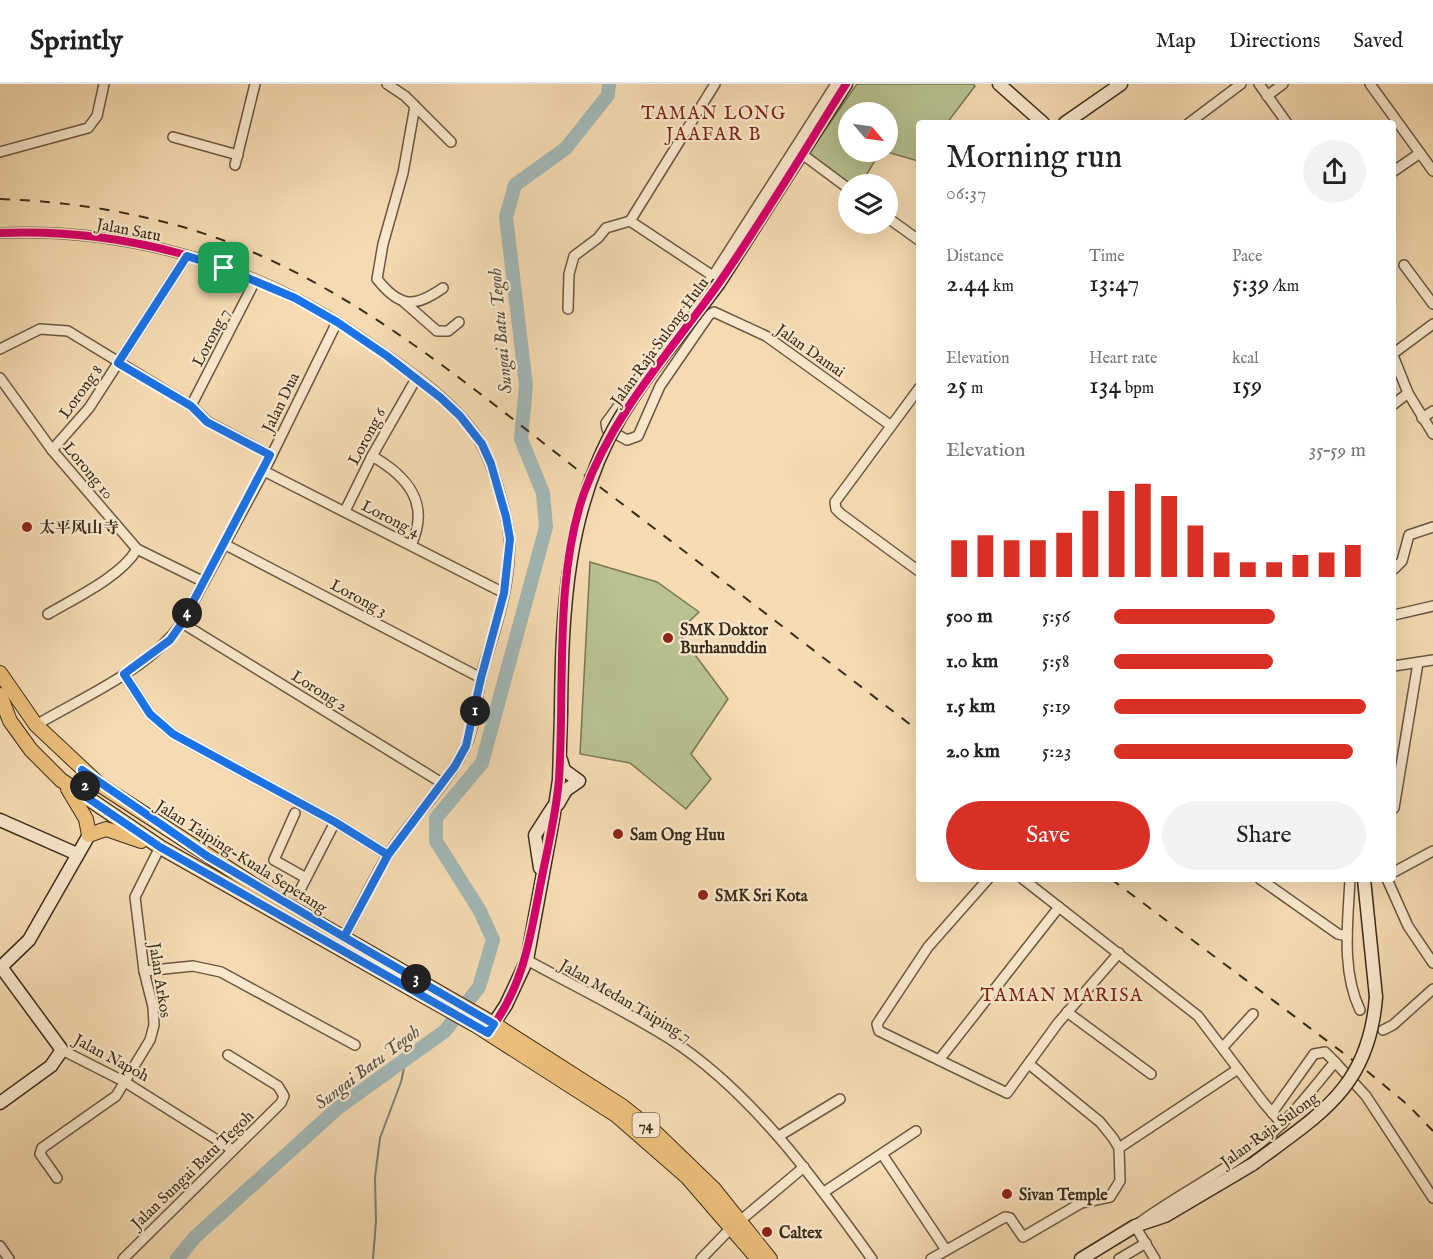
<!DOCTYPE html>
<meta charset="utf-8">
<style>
:root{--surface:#fff;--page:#f2f2f2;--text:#222;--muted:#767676;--line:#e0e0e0;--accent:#d93025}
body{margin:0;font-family:"IM FELL English","Noto Serif SC",serif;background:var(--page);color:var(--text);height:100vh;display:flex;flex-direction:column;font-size:22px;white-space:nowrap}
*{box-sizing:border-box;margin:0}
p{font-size:20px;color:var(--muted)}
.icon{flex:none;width:33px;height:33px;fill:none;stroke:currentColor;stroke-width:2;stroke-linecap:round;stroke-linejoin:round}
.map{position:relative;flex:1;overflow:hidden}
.drawer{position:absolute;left:916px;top:36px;width:480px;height:762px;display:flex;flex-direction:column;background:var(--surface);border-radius:6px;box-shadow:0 6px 24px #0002}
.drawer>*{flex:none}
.needle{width:39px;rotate:119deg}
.controls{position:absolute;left:838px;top:18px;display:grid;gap:12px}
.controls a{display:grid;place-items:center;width:60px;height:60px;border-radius:50%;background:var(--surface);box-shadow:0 6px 24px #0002;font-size:30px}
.pin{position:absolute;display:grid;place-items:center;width:51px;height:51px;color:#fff;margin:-26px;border-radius:12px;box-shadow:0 3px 9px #0006}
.km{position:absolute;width:30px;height:30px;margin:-15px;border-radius:50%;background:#222;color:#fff;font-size:16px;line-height:30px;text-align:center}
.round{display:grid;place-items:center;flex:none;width:63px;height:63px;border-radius:32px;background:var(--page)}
.summary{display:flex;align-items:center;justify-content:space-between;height:102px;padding:0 30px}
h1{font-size:33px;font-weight:600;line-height:45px}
.metrics{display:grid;grid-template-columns:repeat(3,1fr);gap:9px;height:102px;padding:6px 30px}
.metrics div{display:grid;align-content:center}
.metrics b{font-size:26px;font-weight:600}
.metrics small{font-size:16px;font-weight:400}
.metrics p{font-size:16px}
.chart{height:168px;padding:12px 30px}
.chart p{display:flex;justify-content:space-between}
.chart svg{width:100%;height:108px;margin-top:6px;stroke:var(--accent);stroke-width:6}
.primary-button{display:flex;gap:12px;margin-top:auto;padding:12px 30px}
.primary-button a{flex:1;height:69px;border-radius:36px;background:var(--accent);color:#fff;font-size:24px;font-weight:600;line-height:69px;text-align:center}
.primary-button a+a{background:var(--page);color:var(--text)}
ul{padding:0 30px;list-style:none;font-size:20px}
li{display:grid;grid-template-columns:96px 72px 1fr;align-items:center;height:45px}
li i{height:15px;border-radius:8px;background:var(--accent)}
header{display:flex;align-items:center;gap:36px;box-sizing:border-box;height:84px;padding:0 30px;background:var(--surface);border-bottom:2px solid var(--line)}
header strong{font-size:28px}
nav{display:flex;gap:33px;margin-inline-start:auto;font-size:21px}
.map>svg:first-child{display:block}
</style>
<header>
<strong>Sprintly</strong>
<nav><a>Map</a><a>Directions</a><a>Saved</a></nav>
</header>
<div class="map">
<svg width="1433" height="1175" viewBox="0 0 1433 1175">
<rect width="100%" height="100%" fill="#f6dbb2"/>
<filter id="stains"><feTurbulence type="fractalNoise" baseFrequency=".00333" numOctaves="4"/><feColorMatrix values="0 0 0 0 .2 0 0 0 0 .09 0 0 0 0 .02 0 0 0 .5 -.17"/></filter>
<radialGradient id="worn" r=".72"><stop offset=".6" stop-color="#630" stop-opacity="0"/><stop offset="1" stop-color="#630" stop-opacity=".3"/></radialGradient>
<g fill="#b8c18f" stroke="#7a7756" stroke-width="1.5">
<path d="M857,0H973L975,2L947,39H920L918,77L887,68L888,28H849V68H880L861,100H850L808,70Z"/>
<path d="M590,478L657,498L699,528L678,548L728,615L691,670L711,695L686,725L630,679L580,670Z"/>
</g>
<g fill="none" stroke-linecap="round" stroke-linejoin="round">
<path stroke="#788079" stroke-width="2" d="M373,1175L376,1137L375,1093L380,1054L401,998L406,975"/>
<path stroke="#a1b8b7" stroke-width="14" d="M177,1175L195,1153L339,1023L445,947L479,903L493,856L480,827L436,757V734L482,679L546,443L543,409L521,355L526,301L506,133L515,101L566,64L608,11L609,0"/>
<defs>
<g id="street">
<path d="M387,0L405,12L451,58"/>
<path d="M836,0L713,192L606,339L607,345L627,356L638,352L660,302L709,231L714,228L766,252L890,341"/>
<path d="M1259,0L1287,39"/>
<path d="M1370,0L1433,87"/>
<path d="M1267,12L1283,0"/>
<path d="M415,22L403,89L383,160L377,195C400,224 414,224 443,204"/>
<path d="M1189,39L1241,0"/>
<path d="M173,53L238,71"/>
<path d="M0,68L88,44L97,32L104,0"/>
<path d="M802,70L849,105"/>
<path d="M235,81L255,0"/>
<path d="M1394,87L1420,69"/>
<path d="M888,134L920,157"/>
<path d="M0,149C123,144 248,178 351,247C392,275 437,303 469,342C483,359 491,379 497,400C502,418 508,435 509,453C512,496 497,541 484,581C476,608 477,641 464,666C445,704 411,735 388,771C372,797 359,826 344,853"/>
<path d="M1404,181L1433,220"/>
<path d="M713,192L630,137L715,0"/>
<path d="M404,218L437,247H448L459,238"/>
<path d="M568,225L569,190L574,172L598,154L606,144L630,137"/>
<path d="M0,265L40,245L68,247L191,322L208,338L270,371"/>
<path d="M1394,269L1433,240"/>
<path d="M1394,274L1408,309L1433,350"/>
<path d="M0,294L52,366L137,465L204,498"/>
<path d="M920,303L835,418L836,425L841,430L920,488"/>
<path d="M1394,320L1408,309"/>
<path d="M191,322L255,197"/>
<path d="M1422,334L1433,327"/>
<path d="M52,366L89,324L187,172"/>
<path d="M372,372C407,392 431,419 411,461"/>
<path d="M264,387L504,509"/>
<path d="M345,427L372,372L417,293"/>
<path d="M224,460L481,594"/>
<path d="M1394,485L1402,477L1409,451L1433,443"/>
<path d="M48,530C75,514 122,492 137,465"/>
<path d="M1394,531L1433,522"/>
<path d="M182,539L442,699"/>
<path d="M1394,582L1433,576"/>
<path d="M124,590L150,630L173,650L335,738L388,771"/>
<path d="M36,641C85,612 148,586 182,539L264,387L337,238"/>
<path d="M1394,724L1418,579"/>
<path d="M295,729L274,776L306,794"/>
<path d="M1394,788L1433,767"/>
<path d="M988,795L928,863L877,940L879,947L1007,1009L1058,939L1119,869"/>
<path d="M1023,795L1198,932L1263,1018L1282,1040"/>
<path d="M1260,795L1338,850L1347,852"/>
<path d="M1350,795C1348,838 1341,886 1360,926"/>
<path d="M1387,795L1408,842L1433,879"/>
<path d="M298,810L335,738"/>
<path d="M527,876C574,902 624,926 670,955C751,1007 817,1098 872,1175"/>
<path d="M144,887L193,882L221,888L355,961"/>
<path d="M1067,928L1151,990"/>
<path d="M1383,946L1393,941L1433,905"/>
<path d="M1223,963L1253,930"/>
<path d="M62,966L125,998L233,1066"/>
<path d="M939,976L1059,823"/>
<path d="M1272,1029L1314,970L1325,968L1335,978"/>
<path d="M779,1052L840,1015"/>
<path d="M1119,1064L1238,985"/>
<path d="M882,1070L946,1166"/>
<path d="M57,1094L40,1070L42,1064L116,1012L150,956L154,941L153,923L144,887L135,813L160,763"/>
<path d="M824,1108L916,1047"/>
<path d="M741,1136L804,1083"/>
<path d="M0,1162L9,1175"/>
<path d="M123,1175L281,1019L284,1012L278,1002L228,971"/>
<path d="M701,1175L732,1143"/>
<path d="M931,1175L1005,1133L1010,1134L1023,1153L1081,1119L1110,1113L1120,1097L1119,1064L1113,1054L1100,1038L1029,980"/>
<path d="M1119,1175L1146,1159"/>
<path d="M1155,1175L1135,1142C1176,1111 1224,1089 1264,1056C1292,1033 1312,1005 1335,978L1366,1012L1433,1114"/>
</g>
<g id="secondary">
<path d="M999,0L1043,39"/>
<path d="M1065,39L1121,0"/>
<path d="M719,199L846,0"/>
<path d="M558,720L566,706L579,697L564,686L561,676"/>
<path d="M0,736L77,770"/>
<path d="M540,784L535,751L553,723"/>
<path d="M1364,795L1376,913"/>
<path d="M488,948L506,921L527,876L553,735L559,696L561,629"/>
<path d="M0,1019L51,982L62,966L1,883L29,856L89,751"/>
<path d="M1081,1175L1135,1142L1165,1132L1253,1080"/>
</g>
<g id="primary">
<path d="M0,589L36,641L100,701L271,812L494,940L622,1022L656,1049L714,1105L770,1175"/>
<path d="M0,611L10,637L31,666L61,696L160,763L477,942L616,1031L687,1093L758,1175"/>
<path d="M68,705L86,735L89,751L106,745L141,757"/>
</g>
</defs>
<use href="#street" stroke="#6a5842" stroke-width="12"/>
<use href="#secondary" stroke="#3b2d1d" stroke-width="15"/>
<use href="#primary" stroke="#3b2d1d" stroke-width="16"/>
<use href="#street" stroke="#f9e8cd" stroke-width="9"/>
<use href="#secondary" stroke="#f9e8cd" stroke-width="12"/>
<use href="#primary" stroke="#ebbe79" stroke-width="14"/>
<g stroke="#3b2d1d" stroke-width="2" stroke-dasharray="10 10" stroke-linecap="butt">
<path d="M0,115C58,117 116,125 172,140C334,183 466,300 596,400C704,482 812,565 920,648"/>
<path d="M1111,795L1362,983L1408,1021L1433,1047"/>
</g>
<defs>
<g id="secondary-bridge">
<path d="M561,629C562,527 566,424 620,334C648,287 686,244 719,199"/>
<path d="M1253,1080C1320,1030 1369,1004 1376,913"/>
</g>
</defs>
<use href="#secondary-bridge" stroke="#3b2d1d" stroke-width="15" stroke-linecap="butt"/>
<use href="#secondary-bridge" stroke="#f9e8cd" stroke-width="12"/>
<defs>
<g id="cycleway">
<path d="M0,149C123,144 248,178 351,247C392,275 437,303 469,342C483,359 491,379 497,400C502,418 508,435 509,453C512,496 497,541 484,581C476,608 477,641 464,666C445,704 411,735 388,771C372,797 359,826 344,853"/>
<path d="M488,949C522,904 529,861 539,808C546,770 556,733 559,695C565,605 554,494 584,409C613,329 671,267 719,199C764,134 804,67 846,0"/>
</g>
</defs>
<use href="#cycleway" stroke="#f9e8cd" stroke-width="11"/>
<use href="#cycleway" stroke="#d6006c" stroke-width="8"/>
</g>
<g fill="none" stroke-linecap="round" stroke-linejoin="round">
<defs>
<path id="route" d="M224,184L295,214L337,238L387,272L441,314L460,332L482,360L491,380L506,433L510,455L504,509L481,594L466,662L455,682L388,771L344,853L207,772L82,686L85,703L76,706L160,763L488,949L494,940L344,853L388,771L335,738L173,650L150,630L124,590L170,556L182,539L270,371L207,338L191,322L118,279L187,172L224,184"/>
</defs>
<use href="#route" stroke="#fff" stroke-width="12"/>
<use href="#route" stroke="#1a73e8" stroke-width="8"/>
</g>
<g fill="#8f2418" stroke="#f9e8cd" stroke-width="2">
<circle cx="27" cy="443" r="6"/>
<circle cx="668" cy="554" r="6"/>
<circle cx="618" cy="750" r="6"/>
<circle cx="703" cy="811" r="6"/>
<circle cx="1007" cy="1110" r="6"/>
<circle cx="767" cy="1148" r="6"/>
</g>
<g text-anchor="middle" stroke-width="4.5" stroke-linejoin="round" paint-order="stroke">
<rect fill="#f9e8cd" stroke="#746552" stroke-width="1.5" x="632.5" y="1029" width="27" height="24" rx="4.5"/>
<g font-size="15" font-weight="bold" fill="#3b2d1d">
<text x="646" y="1046">74</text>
</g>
<g font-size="16" fill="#3b2d1d" stroke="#f9e8cd">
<text transform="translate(129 145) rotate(11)" y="6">Jalan Satu</text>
<text transform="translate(210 253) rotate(-63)" y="6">Lorong 7</text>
<text transform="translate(659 257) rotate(-54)" y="6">Jalan Raja Sulong Hulu</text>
<text transform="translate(811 266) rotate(35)" y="6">Jalan Damai</text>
<text transform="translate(80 307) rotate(-54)" y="6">Lorong 8</text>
<text transform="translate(280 318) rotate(-64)" y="6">Jalan Dua</text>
<text transform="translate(366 352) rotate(-62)" y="6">Lorong 6</text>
<text transform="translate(89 386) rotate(50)" y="6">Lorong 10</text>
<text transform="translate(391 434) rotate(27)" y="6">Lorong 4</text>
<text transform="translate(359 513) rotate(28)" y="6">Lorong 3</text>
<text transform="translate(320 606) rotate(32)" y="6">Lorong 2</text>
<text transform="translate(242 772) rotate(32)" y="6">Jalan Taiping-Kuala Sepetang</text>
<text transform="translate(161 896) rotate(81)" y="6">Jalan Arkos</text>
<text transform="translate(626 916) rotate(30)" y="6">Jalan Medan Taiping 7</text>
<text transform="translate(112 973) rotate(28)" y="6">Jalan Napoh</text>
<text transform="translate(1269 1045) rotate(-36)" y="6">Jalan Raja Sulong</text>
<text transform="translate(192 1085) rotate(-44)" y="6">Jalan Sungai Batu Tegoh</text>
</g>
<g font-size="16" font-weight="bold" fill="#3b2d1d" stroke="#f9e8cd" text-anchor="start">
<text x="39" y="449">太平风山寺</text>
<text x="680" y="551">SMK Doktor<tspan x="680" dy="18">Burhanuddin</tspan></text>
<text x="630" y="756">Sam Ong Huu</text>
<text x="715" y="817">SMK Sri Kota</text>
<text x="1019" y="1116">Sivan Temple</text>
<text x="779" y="1154">Caltex</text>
</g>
<g font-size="18" letter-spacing="1.5" fill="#7a1f14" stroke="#f9e8cd">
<text x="714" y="35">TAMAN LONG<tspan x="714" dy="21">JAAFAR B</tspan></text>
<text x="1062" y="917">TAMAN MARISA</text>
</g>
<g font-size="18" font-style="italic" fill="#545044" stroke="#f9e8cd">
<text transform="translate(500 247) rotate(-95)" y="6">Sungai Batu Tegoh</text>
<text transform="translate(367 983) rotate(-37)" y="6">Sungai Batu Tegoh</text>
</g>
</g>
<rect width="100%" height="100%" filter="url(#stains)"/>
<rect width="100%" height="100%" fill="url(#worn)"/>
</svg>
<div class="controls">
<a><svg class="needle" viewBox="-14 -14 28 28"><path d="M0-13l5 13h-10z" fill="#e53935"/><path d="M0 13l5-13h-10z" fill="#767676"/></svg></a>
<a><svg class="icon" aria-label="layers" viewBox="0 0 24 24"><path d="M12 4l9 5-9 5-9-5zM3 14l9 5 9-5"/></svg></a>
</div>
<div class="pin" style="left:224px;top:184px;background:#1e9e55"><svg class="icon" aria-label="arrive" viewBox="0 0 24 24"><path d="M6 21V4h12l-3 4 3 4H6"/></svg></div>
<b class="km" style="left:475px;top:627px">1</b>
<b class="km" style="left:85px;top:702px">2</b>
<b class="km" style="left:416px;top:895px">3</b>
<b class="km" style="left:187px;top:529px">4</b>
<section class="drawer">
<div class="summary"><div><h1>Morning run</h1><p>06:37</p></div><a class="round"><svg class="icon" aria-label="share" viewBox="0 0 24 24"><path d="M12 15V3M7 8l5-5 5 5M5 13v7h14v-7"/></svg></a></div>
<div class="metrics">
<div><p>Distance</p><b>2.44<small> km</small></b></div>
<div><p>Time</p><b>13:47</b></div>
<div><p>Pace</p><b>5:39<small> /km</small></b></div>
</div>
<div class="metrics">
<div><p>Elevation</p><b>25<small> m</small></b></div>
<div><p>Heart rate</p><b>134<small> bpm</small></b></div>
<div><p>kcal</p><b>159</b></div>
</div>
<div class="chart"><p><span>Elevation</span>35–59 m</p>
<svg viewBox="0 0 160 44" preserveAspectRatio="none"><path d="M5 44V29M15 44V27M25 44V29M35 44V29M45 44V26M55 44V17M65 44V9M75 44V6M85 44V11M95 44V23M105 44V34M115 44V38M125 44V38M135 44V35M145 44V34M155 44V31"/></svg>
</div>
<ul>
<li><b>500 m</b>5:56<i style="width:64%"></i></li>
<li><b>1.0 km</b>5:58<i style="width:63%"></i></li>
<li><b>1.5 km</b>5:19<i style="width:100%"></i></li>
<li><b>2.0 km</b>5:23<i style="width:95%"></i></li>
</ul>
<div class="primary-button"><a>Save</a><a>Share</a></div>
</section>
</div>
